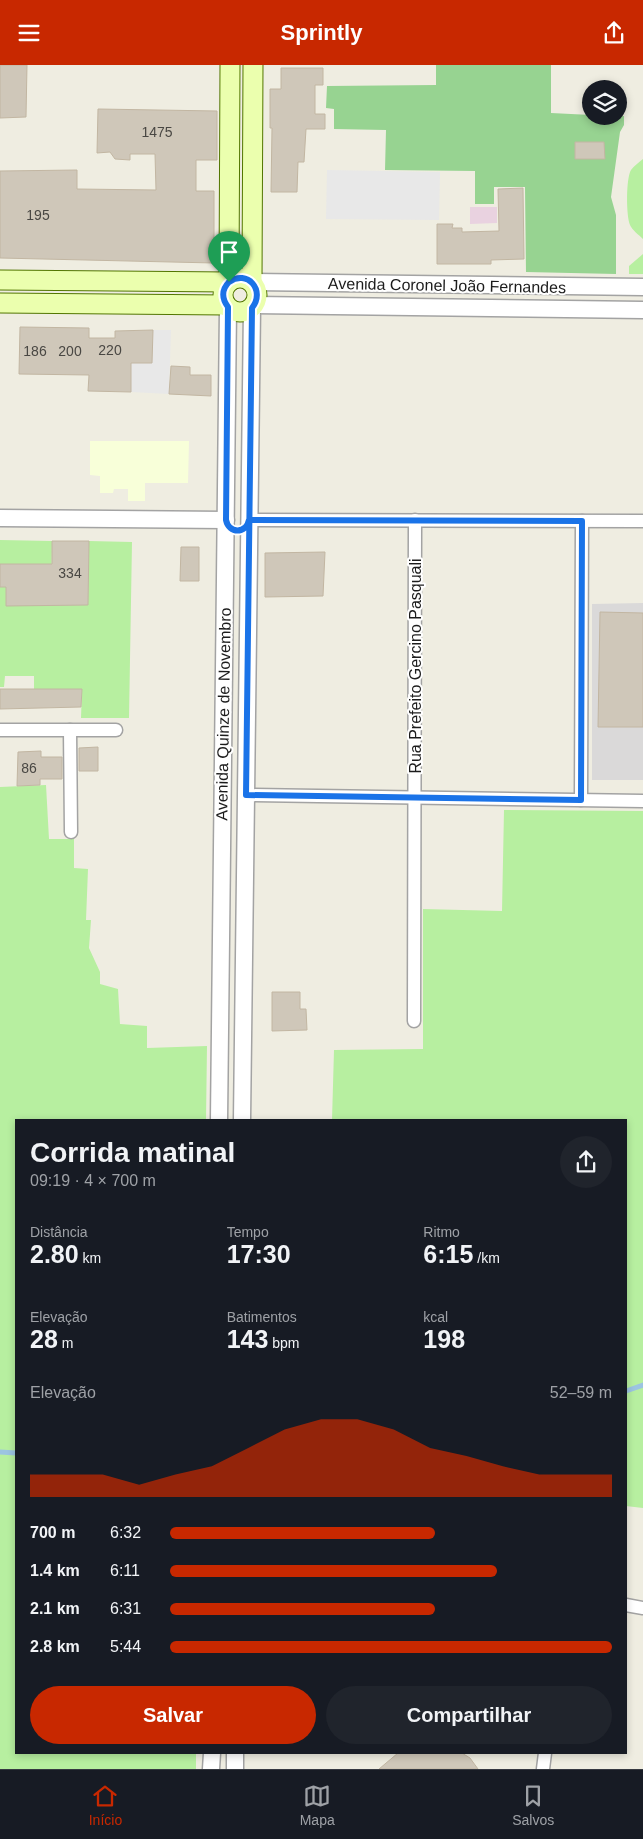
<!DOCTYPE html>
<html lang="pt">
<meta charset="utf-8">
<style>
:root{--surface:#171b24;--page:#20242c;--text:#f1f3f6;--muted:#9ea1a6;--line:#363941;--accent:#c82800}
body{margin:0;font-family:Helvetica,sans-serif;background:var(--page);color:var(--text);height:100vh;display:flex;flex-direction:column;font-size:19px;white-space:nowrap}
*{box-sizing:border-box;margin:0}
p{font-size:16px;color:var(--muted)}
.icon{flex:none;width:28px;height:28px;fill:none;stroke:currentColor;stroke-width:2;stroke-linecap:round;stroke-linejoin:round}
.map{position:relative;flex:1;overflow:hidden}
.details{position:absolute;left:15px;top:1054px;width:612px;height:635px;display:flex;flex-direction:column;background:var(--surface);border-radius:0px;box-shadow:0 2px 8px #0003}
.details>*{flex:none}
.controls{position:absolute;left:582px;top:15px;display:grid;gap:10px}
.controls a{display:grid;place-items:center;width:45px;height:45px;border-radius:50%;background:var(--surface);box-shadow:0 2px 8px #0003;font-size:25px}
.pin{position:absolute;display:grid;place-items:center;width:42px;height:42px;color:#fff;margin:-51px -21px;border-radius:50% 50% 50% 0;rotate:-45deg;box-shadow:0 0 5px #0007}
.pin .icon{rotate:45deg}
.round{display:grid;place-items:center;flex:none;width:52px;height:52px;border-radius:26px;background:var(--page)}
.summary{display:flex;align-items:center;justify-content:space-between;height:85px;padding:0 15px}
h1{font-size:28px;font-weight:700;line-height:38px}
.stats{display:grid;grid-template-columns:repeat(3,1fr);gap:8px;height:85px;padding:5px 15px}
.stats div{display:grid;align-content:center}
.stats b{font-size:25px;font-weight:700}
.stats small{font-size:14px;font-weight:400}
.stats p{font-size:14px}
.chart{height:140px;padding:10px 15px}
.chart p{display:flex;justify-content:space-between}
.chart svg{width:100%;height:90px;margin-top:5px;fill:var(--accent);opacity:.7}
.primary-button{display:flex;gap:10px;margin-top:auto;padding:10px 15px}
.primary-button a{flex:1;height:58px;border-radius:30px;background:var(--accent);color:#fff;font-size:20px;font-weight:700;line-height:58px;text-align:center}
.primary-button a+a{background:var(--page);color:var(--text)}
ul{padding:0 15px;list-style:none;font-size:16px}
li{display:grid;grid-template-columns:80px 60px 1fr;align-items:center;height:38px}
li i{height:12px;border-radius:6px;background:var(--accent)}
header{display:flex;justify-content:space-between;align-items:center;height:65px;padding:0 15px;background:var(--accent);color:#fff;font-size:22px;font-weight:700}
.menu{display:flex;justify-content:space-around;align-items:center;height:70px;border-top:1px solid var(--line);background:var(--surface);font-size:14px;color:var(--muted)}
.menu a{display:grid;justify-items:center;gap:2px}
.menu .current{color:var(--accent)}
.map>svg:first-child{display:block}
</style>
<header><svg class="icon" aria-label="menu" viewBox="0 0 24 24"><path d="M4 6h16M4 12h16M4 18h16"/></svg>Sprintly<svg class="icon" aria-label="share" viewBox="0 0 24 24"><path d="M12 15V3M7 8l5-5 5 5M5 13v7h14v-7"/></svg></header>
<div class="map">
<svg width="643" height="1704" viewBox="0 0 643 1704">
<rect width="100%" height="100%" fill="#efede1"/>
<path fill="#dad9d9" d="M643,538V715H592V539Z"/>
<path fill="#e9d2e0" d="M470,142H497V158L470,159Z"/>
<path fill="#f8ffd9" d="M90,376H189L188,418H145V436H128V424H114L113,428H100V411L90,410Z"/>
<g fill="#b7efa0">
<path d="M643,94V174C639,170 632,165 630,160C626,150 626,113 631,105C634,101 639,97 643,94Z"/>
<path d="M643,189V209H629V201Z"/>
<path d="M0,475L52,476L51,540H88L89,476L132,477L129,653H81L82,624H34V611H5L4,622H0V522H6L31,499H0Z"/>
<path d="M46,720L49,774H74V803L88,804L86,855H91L89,883L100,907V919L118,924L120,959L147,961V983L207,981L206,1055H16V1688H196V1704H0V722Z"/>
<path d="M504,745L643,746V1443L626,1441V1055H332L334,985L423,984V844L502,846Z"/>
</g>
<path fill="#97d391" d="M436,0H551V48L591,50V51H624V60L620,67L611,132L616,150V209L526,207L525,122H494V139H475V106L385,105L386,65L334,64V44L326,43L327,21L436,20Z"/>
<g fill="#e8e8e8">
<path d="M327,105L440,107L439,155L326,154Z"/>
<path d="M153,265H171L169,329L131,327V298H152Z"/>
</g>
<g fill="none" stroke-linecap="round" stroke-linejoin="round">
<g stroke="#9cc4e1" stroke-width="5">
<path d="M626,1326L643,1320"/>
<path d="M0,1387L16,1388"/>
</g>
</g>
<g fill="#cfc7b9" stroke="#c2b6a2">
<path d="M0,0H27L26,52L0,53Z"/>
<path d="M281,3H323V20H315V49H325V64H306L304,97H298L297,127H271L272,63H270V24H281Z"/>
<path d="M98,44L217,46V95H196V126H214V198L0,193V106L77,105V124L156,125L155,89H130V95L115,94L110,87L97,88Z"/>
<path d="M575,77H604L605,94H575Z"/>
<path d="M523,123L524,194L491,195V199H437V159H453L452,163H462V167L499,166L498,124Z"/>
<path d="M20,262L89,263V273H115V266L153,265L152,298H131V327L88,326L89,310L19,309Z"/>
<path d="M171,301L190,302V310H211V331L169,329Z"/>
<path d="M52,476H89L88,540L6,541V522H0V499H52Z"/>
<path d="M181,482H199V516H180Z"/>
<path d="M325,487L323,531L265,532V488Z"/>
<path d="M600,547L643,548V662H598Z"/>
<path d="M0,624H82L81,642L0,644Z"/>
<path d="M98,682V706H79V683Z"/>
<path d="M41,686V692H62V714H40V720L17,721L18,687Z"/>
<path d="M272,927H300V944H306L307,965L272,966Z"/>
<path d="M398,1688H462L470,1693L478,1704H379Z"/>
</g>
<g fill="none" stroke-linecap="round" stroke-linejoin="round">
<defs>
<g id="minor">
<path d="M249,455L643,456"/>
<path d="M0,665H116"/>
<path d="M70,665L71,767"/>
<path d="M246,730L643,736"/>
<path d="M581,735L582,456"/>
<path d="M414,956L415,455"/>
<path d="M626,1540L643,1543"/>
<path d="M543,1704L545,1688"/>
</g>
<g id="tertiary">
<path d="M252,217L643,222"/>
<path d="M254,240L643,245"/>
<path d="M0,453L226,455"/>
<path d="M219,1055L228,243"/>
<path d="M242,1055L252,243"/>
<path d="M211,1704L212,1688"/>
<path d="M235,1704V1688"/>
</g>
<g id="secondary">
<circle cx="240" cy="230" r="17"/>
<path d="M0,215L229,217L230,0"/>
<path d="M252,217L253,0"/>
<path d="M0,238L226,240"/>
</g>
</defs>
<use href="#minor" stroke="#a3a3a3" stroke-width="15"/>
<use href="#tertiary" stroke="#a3a3a3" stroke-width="19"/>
<use href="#secondary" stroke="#527600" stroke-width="21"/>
<use href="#minor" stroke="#fff" stroke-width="12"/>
<use href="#tertiary" stroke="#fff" stroke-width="16"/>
<use href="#secondary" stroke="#ebffae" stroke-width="19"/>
</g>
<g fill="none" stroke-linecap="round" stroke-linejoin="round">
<defs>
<path id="route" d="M229,217C221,225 222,234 228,242L226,455C229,469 246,469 249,455L582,456L581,735L246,730C248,568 250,405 252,243C266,225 247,204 229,217"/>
</defs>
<use href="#route" stroke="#fff" stroke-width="10"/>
<use href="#route" stroke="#1a73e8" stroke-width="6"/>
</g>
<g text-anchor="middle" stroke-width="4" stroke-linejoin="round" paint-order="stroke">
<g font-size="14" fill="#494743">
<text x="157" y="72">1475</text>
<text x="38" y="155">195</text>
<text x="110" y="290">220</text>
<text x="35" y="291">186</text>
<text x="70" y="291">200</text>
<text x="70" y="513">334</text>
<text x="29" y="708">86</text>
</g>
<g font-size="16" fill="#1c1c1c" stroke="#fff">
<text transform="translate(447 220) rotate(1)" y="6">Avenida Coronel João Fernandes</text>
<text transform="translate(415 601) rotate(-90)" y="6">Rua Prefeito Gercino Pasquali</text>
<text transform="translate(223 649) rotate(-89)" y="6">Avenida Quinze de Novembro</text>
</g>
</g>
</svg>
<div class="controls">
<a><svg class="icon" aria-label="layers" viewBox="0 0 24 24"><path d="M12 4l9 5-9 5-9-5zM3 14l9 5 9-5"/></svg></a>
</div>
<div class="pin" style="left:229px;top:217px;background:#1e9e55"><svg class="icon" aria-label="arrive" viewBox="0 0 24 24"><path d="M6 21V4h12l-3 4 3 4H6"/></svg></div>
<section class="details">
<div class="summary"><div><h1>Corrida matinal</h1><p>09:19 · 4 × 700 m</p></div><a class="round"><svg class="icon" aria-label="share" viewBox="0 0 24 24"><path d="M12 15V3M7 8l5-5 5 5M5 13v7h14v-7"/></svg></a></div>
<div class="stats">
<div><p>Distância</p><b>2.80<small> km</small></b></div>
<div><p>Tempo</p><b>17:30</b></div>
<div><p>Ritmo</p><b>6:15<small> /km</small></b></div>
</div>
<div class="stats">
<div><p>Elevação</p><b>28<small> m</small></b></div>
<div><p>Batimentos</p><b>143<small> bpm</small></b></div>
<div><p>kcal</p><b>198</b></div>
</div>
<div class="chart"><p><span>Elevação</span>52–59 m</p>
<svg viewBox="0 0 160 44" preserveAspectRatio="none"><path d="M0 44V33L10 33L20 33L30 38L40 33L50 29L60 20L70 11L80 6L90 6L100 11L110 20L120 24L130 29L140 33L150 33L160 33V44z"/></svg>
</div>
<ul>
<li><b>700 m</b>6:32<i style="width:60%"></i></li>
<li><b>1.4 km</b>6:11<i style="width:74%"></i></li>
<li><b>2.1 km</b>6:31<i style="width:60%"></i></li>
<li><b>2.8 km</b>5:44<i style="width:100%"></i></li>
</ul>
<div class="primary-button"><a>Salvar</a><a>Compartilhar</a></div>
</section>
</div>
<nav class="menu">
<a class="current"><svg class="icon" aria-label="home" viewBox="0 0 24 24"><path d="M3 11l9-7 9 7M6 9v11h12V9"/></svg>Início</a>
<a><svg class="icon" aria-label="map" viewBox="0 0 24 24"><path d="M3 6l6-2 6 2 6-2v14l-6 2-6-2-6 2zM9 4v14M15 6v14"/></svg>Mapa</a>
<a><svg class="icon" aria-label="saved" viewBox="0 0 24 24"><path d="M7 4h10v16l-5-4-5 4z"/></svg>Salvos</a>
</nav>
